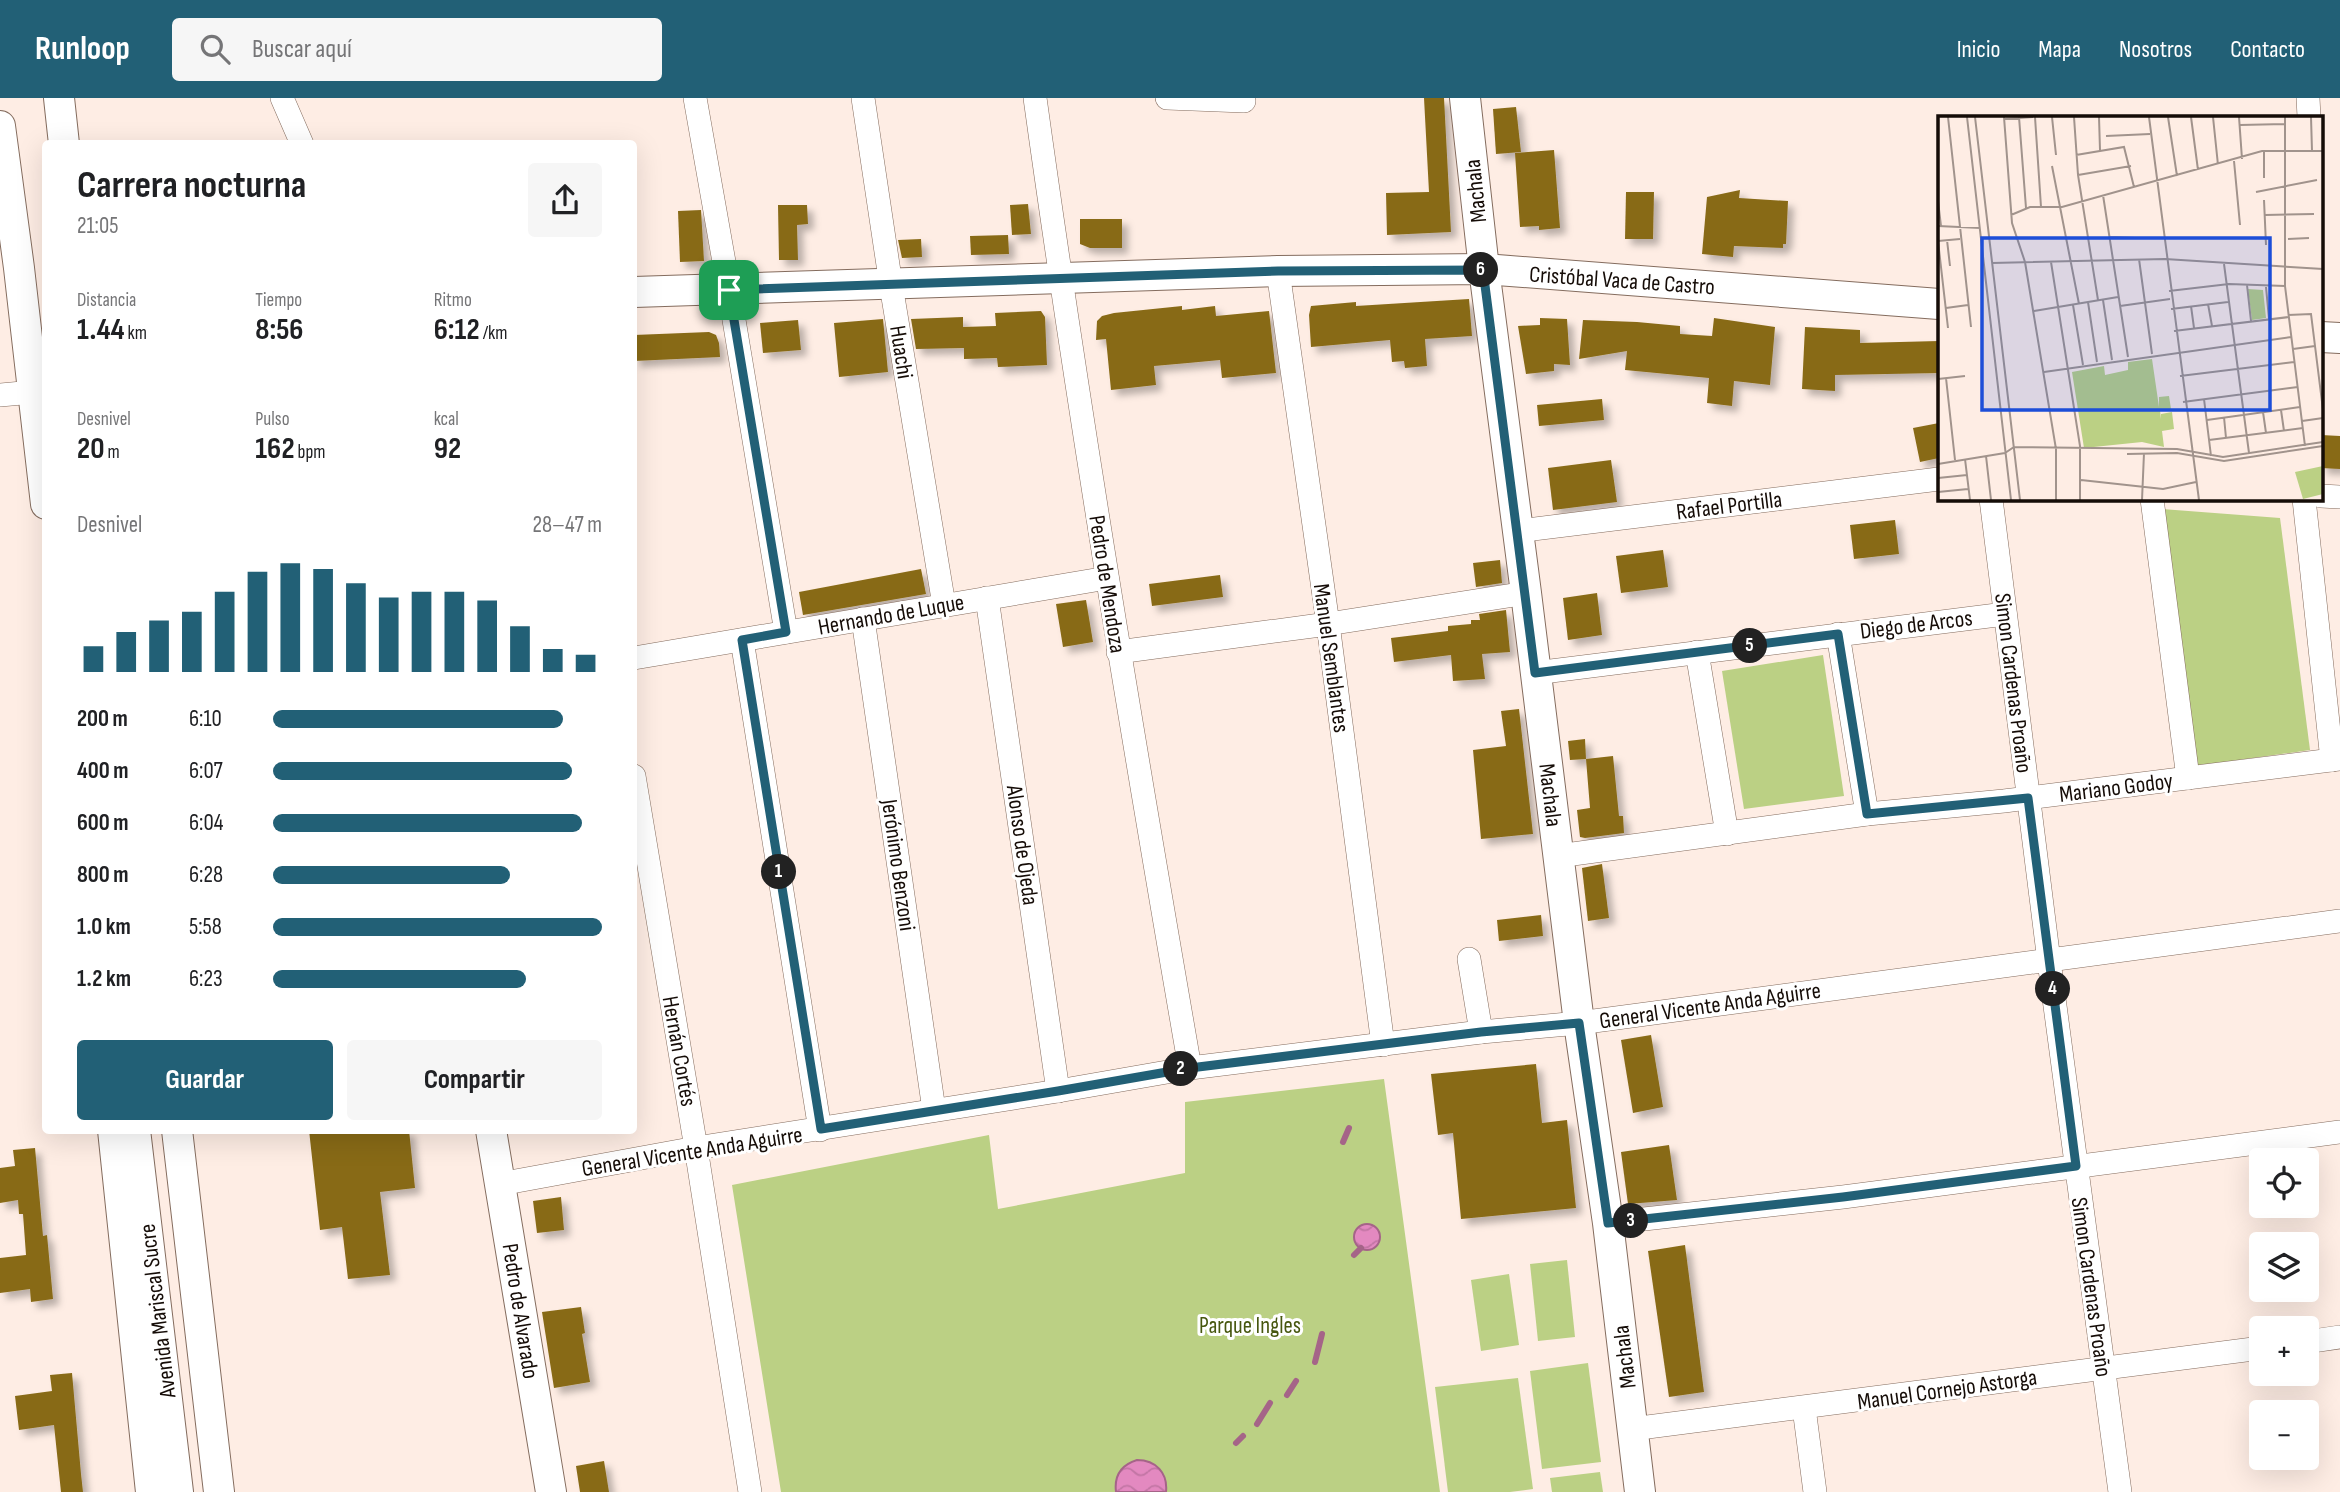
<!DOCTYPE html>
<html lang="es">
<meta charset="utf-8">
<style>
:root{--surface:#fff;--page:#f6f6f6;--text:#202124;--muted:#757577;--accent:#226076}
body{margin:0;font-family:"Sofia Sans Condensed",sans-serif;background:var(--page);color:var(--text);height:100vh;display:flex;flex-direction:column;font-size:26px;white-space:nowrap}
*{box-sizing:border-box;margin:0}
p{font-size:23px;color:var(--muted)}
.icon{flex:none;width:38px;height:38px;fill:none;stroke:currentColor;stroke-width:2;stroke-linecap:round;stroke-linejoin:round}
.map{position:relative;flex:1;overflow:hidden}
.panel{position:absolute;left:42px;top:42px;width:595px;height:994px;display:flex;flex-direction:column;background:var(--surface);border-radius:7px;box-shadow:0 7px 28px #0002}
.panel>*{flex:none}
.buttons{position:absolute;left:2249px;top:1050px;display:grid;gap:14px}
.buttons a{display:grid;place-items:center;width:70px;height:70px;border-radius:7px;background:var(--surface);box-shadow:0 7px 28px #0002;font-size:35px}
.pin{position:absolute;display:grid;place-items:center;width:60px;height:60px;color:#fff;margin:-30px;border-radius:14px;box-shadow:0 4px 10px #0006}
.km{position:absolute;width:35px;height:35px;margin:-18px;border-radius:50%;background:#222;color:#fff;font-size:19px;line-height:35px;text-align:center}
.round{display:grid;place-items:center;flex:none;width:74px;height:74px;border-radius:7px;background:var(--page)}
.summary{display:flex;align-items:center;justify-content:space-between;height:119px;padding:0 35px}
h1{font-size:38px;font-weight:700;line-height:52px}
.stats{display:grid;grid-template-columns:repeat(3,1fr);gap:10px;height:119px;padding:7px 35px}
.stats div{display:grid;align-content:center}
.stats b{font-size:30px;font-weight:700}
.stats small{font-size:19px;font-weight:400}
.stats p{font-size:19px}
.chart{height:196px;padding:14px 35px}
.chart p{display:flex;justify-content:space-between}
.chart svg{width:100%;height:126px;margin-top:7px;stroke:var(--accent);stroke-width:6}
.primary-button{display:flex;gap:14px;margin-top:auto;padding:14px 35px}
.primary-button a{flex:1;height:80px;border-radius:7px;background:var(--accent);color:#fff;font-size:28px;font-weight:700;line-height:80px;text-align:center}
.primary-button a+a{background:var(--page);color:var(--text)}
ul{padding:0 35px;list-style:none;font-size:23px}
li{display:grid;grid-template-columns:112px 84px 1fr;align-items:center;height:52px}
li i{height:18px;border-radius:9px;background:var(--accent)}
header{display:flex;align-items:center;gap:42px;box-sizing:border-box;height:98px;padding:0 35px;background:var(--accent);color:#fff}
header strong{font-size:33px}
nav{display:flex;gap:38px;margin-inline-start:auto;font-size:24px}
.search{width:490px;height:63px;background:var(--page);display:flex;align-items:center;gap:18px;box-sizing:border-box;padding:0 24px;border-radius:7px;color:var(--muted);font-size:26px}
.map>svg:first-child{display:block}
</style>
<header>
<strong>Runloop</strong>
<div class="search"><svg class="icon" aria-label="search" viewBox="0 0 24 24"><circle cx="10" cy="10" r="6"/><path d="M15 15l6 6"/></svg>Buscar aquí</div>
<nav><a>Inicio</a><a>Mapa</a><a>Nosotros</a><a>Contacto</a></nav>
</header>
<div class="map">
<svg width="2340" height="1394" viewBox="0 0 2340 1394">
<defs>
<pattern id="water-waves" width="16" height="10" patternUnits="userSpaceOnUse" patternTransform="scale(1.75)"><rect width="16" height="10" fill="#e389c0"/><path d="M0 5q4-4 8 0t8 0" fill="none" stroke="#c275a4"/></pattern>
<filter id="shadow"><feDropShadow dx="6" dy="6" stdDeviation="3.5" flood-color="#0004"/></filter>
</defs>
<rect width="100%" height="100%" fill="#feede4"/>
<g fill="#bbd084">
<path d="M2162,411L2280,420L2310,652L2197,668Z"/>
<path d="M1823,557L1844,698L1744,711L1722,573Z"/>
<path d="M1384,981L1440,1394H781L732,1087L989,1037L998,1111L1185,1075V1004Z"/>
<path d="M1567,1162L1575,1239L1538,1243L1530,1166Z"/>
<path d="M1509,1176L1519,1247L1481,1253L1471,1182Z"/>
<path d="M1588,1265L1601,1364L1542,1371L1530,1273Z"/>
<path d="M1518,1280L1533,1391L1510,1394H1448L1435,1289Z"/>
<path d="M1600,1374L1603,1394H1552L1550,1380Z"/>
</g>
<g fill="url(#water-waves)" stroke="#a56488" stroke-width="2">
<circle cx="1367" cy="1139" r="13"/>
<path d="M1137,1362C1156,1362 1168,1375 1166,1394H1116C1114,1378 1121,1367 1137,1362Z"/>
</g>
<g fill="none" stroke-linecap="round" stroke-linejoin="round">
<g stroke="#a56488" stroke-width="6">
<path d="M1343,1044L1349,1030"/>
<path d="M1354,1157L1361,1150"/>
<path d="M1315,1264L1322,1236"/>
<path d="M1287,1297L1296,1283"/>
<path d="M1257,1326L1270,1305"/>
<path d="M1236,1345L1243,1338"/>
</g>
</g>
<g fill="#886a16" filter="url(#shadow)">
<path d="M1424,0H1444L1451,134L1387,137L1386,95L1429,94Z"/>
<path d="M1516,9L1521,54L1496,56L1493,11Z"/>
<path d="M1554,52L1560,130L1539,132V128L1520,129L1515,55Z"/>
<path d="M1740,92L1739,100L1788,103L1786,146H1783V150L1734,148L1733,159L1702,156L1707,99Z"/>
<path d="M1626,94H1654L1653,141H1625Z"/>
<path d="M1028,106L1031,136L1012,137L1010,107Z"/>
<path d="M778,107H807L808,126L797,127L798,162H779Z"/>
<path d="M701,112L704,163L680,164L678,113Z"/>
<path d="M1080,121H1122V150H1090L1080,146Z"/>
<path d="M1008,137L1009,156L971,157L970,138Z"/>
<path d="M921,141L922,159L902,160L898,142Z"/>
<path d="M1469,201L1472,238L1425,241L1427,268L1405,270L1404,263L1392,264L1390,242L1311,249L1309,217L1311,208L1356,204V208Z"/>
<path d="M1182,208V212L1215,208L1216,218L1269,213L1276,275L1222,280L1220,262L1188,265L1154,268L1156,287L1111,292L1106,241L1096,242L1097,223L1102,218L1114,215Z"/>
<path d="M1041,213L1045,219L1047,267L998,269L997,260L964,261V250L916,251L911,221L963,219V229L996,228L995,215Z"/>
<path d="M1540,220L1567,221L1570,267L1554,266V273L1526,276L1518,228L1540,227Z"/>
<path d="M1714,220L1775,229L1770,287L1734,283L1732,308L1707,305L1709,280L1625,272L1627,253L1579,261L1583,222L1637,224L1680,228V236L1712,238Z"/>
<path d="M883,221L888,274L839,279L834,225Z"/>
<path d="M798,222L801,252L763,255L760,225Z"/>
<path d="M1805,229L1860,232V245L1939,243V275L1835,277V293L1802,291Z"/>
<path d="M709,234L716,237L719,245L720,259L634,263V237Z"/>
<path d="M1602,301L1604,322L1539,328L1537,307Z"/>
<path d="M1939,325V360L1920,364L1913,330Z"/>
<path d="M2321,337L2340,338V371L2321,370Z"/>
<path d="M1611,362L1617,404L1553,412L1548,370Z"/>
<path d="M1895,422L1899,456L1854,461L1850,427Z"/>
<path d="M1663,452L1668,489L1621,495L1616,458Z"/>
<path d="M1500,462L1502,485L1476,489L1473,465Z"/>
<path d="M921,471L926,496L803,517L799,494Z"/>
<path d="M1220,477L1223,499L1152,508L1149,486Z"/>
<path d="M1597,495L1602,537L1568,542L1563,500Z"/>
<path d="M1086,502L1093,544L1063,549L1056,506Z"/>
<path d="M1506,512L1510,554L1482,556L1485,581L1453,583L1451,557L1394,564L1391,540L1448,533V528L1471,526V522H1480L1479,516Z"/>
<path d="M1519,611L1533,736L1481,741L1473,652L1506,648L1501,613Z"/>
<path d="M1585,641L1586,661L1570,662L1568,643Z"/>
<path d="M1613,658L1619,718H1623L1624,735L1585,740L1580,739L1577,712L1590,710L1586,661Z"/>
<path d="M1602,766L1609,820L1588,823L1582,770Z"/>
<path d="M1541,817L1543,838L1499,843L1497,822Z"/>
<path d="M1651,937L1663,1009L1633,1015L1621,942Z"/>
<path d="M1536,966L1542,1025L1567,1022L1576,1110L1461,1121L1453,1035L1438,1037L1431,976Z"/>
<path d="M309,1032H409L415,1090L380,1094L390,1177L348,1181L342,1129L320,1132Z"/>
<path d="M1669,1047L1677,1102L1628,1106L1621,1054Z"/>
<path d="M35,1050L43,1138L47,1137L53,1201L31,1204L30,1191L0,1195V1160L26,1157L23,1116H19L18,1102L0,1105V1070L15,1068L13,1052Z"/>
<path d="M561,1099L564,1132L537,1135L533,1103Z"/>
<path d="M1685,1147L1704,1294L1669,1299L1648,1153Z"/>
<path d="M581,1209L585,1235L582,1236L590,1284L554,1290L542,1214Z"/>
<path d="M72,1275L81,1376L83,1394H61L54,1327L19,1332L15,1298L52,1293L50,1277Z"/>
<path d="M604,1363L609,1394H580L576,1368Z"/>
</g>
<g fill="none" stroke-linecap="round" stroke-linejoin="round">
<defs>
<g id="minor">
<path d="M282,0L302,46"/>
<path d="M695,0L729,192L786,534"/>
<path d="M863,0L891,187L944,507"/>
<path d="M1035,0C1080,324 1134,647 1190,970"/>
<path d="M1167,0L1244,3"/>
<path d="M2308,0L2309,19"/>
<path d="M1278,173L1328,526L1383,947"/>
<path d="M0,297L33,294"/>
<path d="M2321,398L2340,399"/>
<path d="M1991,401L2049,863L2120,1394"/>
<path d="M2152,401L2188,680"/>
<path d="M2304,401L2332,662"/>
<path d="M1518,433L1939,381"/>
<path d="M987,500L1058,993"/>
<path d="M863,521L934,1012"/>
<path d="M1838,536L1867,716"/>
<path d="M742,542L820,1032"/>
<path d="M1118,554L1328,526L1526,495"/>
<path d="M1697,554L1727,736"/>
<path d="M634,560L1107,480"/>
<path d="M1535,575L2005,516"/>
<path d="M634,678L696,1050L750,1394"/>
<path d="M1558,758L1867,716L2004,703L2340,661"/>
<path d="M1469,861L1481,934"/>
<path d="M500,1086L696,1050L1058,993L1190,970L1481,934L1579,925L2340,823"/>
<path d="M1608,1125L1843,1099L2340,1034"/>
<path d="M2306,1244L2340,1239"/>
<path d="M1804,1310L1815,1394"/>
<path d="M1632,1331L2261,1250"/>
</g>
<g id="major">
<path d="M59,0L64,46"/>
<path d="M1465,0L1484,171L1526,495L1579,925L1608,1125L1640,1394"/>
<path d="M0,28L19,170L46,406"/>
<path d="M634,194L1278,173L1484,171L1939,206"/>
<path d="M2321,239L2340,240"/>
<path d="M113,1032L151,1394"/>
<path d="M135,1032L178,1394"/>
<path d="M177,1032L219,1394"/>
<path d="M491,1032L551,1394"/>
</g>
</defs>
<use href="#minor" stroke="#846c5e" stroke-width="24"/>
<use href="#major" stroke="#846c5e" stroke-width="32"/>
<use href="#minor" stroke="#fff" stroke-width="23"/>
<use href="#major" stroke="#fff" stroke-width="30"/>
</g>
<g fill="none" stroke-linecap="round" stroke-linejoin="round">
<defs>
<path id="route" d="M1483,172L1535,575L1838,536L1867,716L2028,700L2076,1068L1843,1099L1608,1125L1579,925L1481,934L1190,970L1058,993L821,1031L742,542L786,534L729,192L1278,173Z"/>
</defs>
<use href="#route" stroke="#fff" stroke-width="14"/>
<use href="#route" stroke="#226076" stroke-width="9"/>
</g>
<g text-anchor="middle" stroke-width="6" stroke-linejoin="round" paint-order="stroke">
<g font-size="23" fill="#150c07" stroke="#fff">
<text transform="translate(1475 93) rotate(-96)" y="8">Machala</text>
<text transform="translate(1622 182) rotate(4)" y="8">Cristóbal Vaca de Castro</text>
<text transform="translate(902 254) rotate(81)" y="8">Huachi</text>
<text transform="translate(1729 407) rotate(-7)" y="8">Rafael Portilla</text>
<text transform="translate(1108 486) rotate(81)" y="8">Pedro de Mendoza</text>
<text transform="translate(891 516) rotate(-10)" y="8">Hernando de Luque</text>
<text transform="translate(1916 526) rotate(-7)" y="8">Diego de Arcos</text>
<text transform="translate(1332 560) rotate(82)" y="8">Manuel Semblantes</text>
<text transform="translate(2014 585) rotate(83)" y="8">Simon Cardenas Proaño</text>
<text transform="translate(2116 689) rotate(-7)" y="8">Mariano Godoy</text>
<text transform="translate(1551 697) rotate(83)" y="8">Machala</text>
<text transform="translate(1023 747) rotate(82)" y="8">Alonso de Ojeda</text>
<text transform="translate(899 767) rotate(82)" y="8">Jerónimo Benzoni</text>
<text transform="translate(1710 907) rotate(-8)" y="8">General Vicente Anda Aguirre</text>
<text transform="translate(680 953) rotate(80)" y="8">Hernán Cortés</text>
<text transform="translate(692 1053) rotate(-9)" y="8">General Vicente Anda Aguirre</text>
<text transform="translate(2092 1189) rotate(82)" y="8">Simon Cardenas Proaño</text>
<text transform="translate(157 1213) rotate(-97)" y="8">Avenida Mariscal Sucre</text>
<text transform="translate(521 1213) rotate(81)" y="8">Pedro de Alvarado</text>
<text transform="translate(1624 1259) rotate(-97)" y="8">Machala</text>
<text transform="translate(1947 1291) rotate(-8)" y="8">Manuel Cornejo Astorga</text>
</g>
<g font-size="23" fill="#47570f" stroke="#fff">
<text x="1250" y="1235">Parque Ingles</text>
</g>
</g>
<g transform="translate(1938 18)">
<rect width="385" height="385" fill="#feede4"/>
<path d="M385,350V378L365,383L357,356Z" fill="#bbd084"/>
<path d="M310,173L325,174L328,202L314,204ZM214,243L221,291V281L231,280L233,293L222,294L223,303V298L234,296L236,313L224,315L226,331L204,326L146,332L134,256L166,250L167,259L190,254V246Z" fill="#bbd084"/>
<path fill="none" stroke="#a1938c" stroke-width="2" d="M10,1L33,211M29,1L73,384M37,1L82,384M66,1L74,107L87,146M81,1L88,92M97,1L103,91M114,1L118,39M136,1L140,59L160,184M161,1L162,34M211,1L261,384M230,1L239,60M253,1L260,54M275,1L280,49M301,1L304,43M347,1V170L367,330M373,1L374,35M66,3L95,1M302,9L347,8M168,20L212,18M326,35V62M138,39L186,31L196,71M296,45L302,109M114,50L141,188M140,59L193,50M318,76L379,64M165,79L190,241M326,84L328,129M0,85L3,110M73,99L92,91H124L324,35H385M327,99L376,98M0,110L42,112M171,121L197,122M350,123L371,122M9,124L12,150M0,125L10,212M0,125L22,123M201,143L214,238M87,146L118,333V384M113,146L142,330V384M54,147L227,143L385,153M286,148L311,337M309,169L313,205M328,171L331,203M231,175L291,168L347,170M165,184L174,244M150,186L159,246M270,188L274,210M135,189L145,249M182,190L232,183M253,190L256,212M8,192L30,189M233,193L290,186M96,195L180,181M350,199L373,198L385,294M236,215L351,201M355,233L377,230M106,256L353,221M242,260L356,246M8,262L17,344M0,263L27,260M266,283L273,340M245,286L360,271M343,294L346,315M325,296L328,317M286,301L288,322M269,304L362,291M364,305L385,302M271,324L365,312M67,337L76,331L239,333L285,341L385,326M189,338L239,337L286,345L385,330M48,340L53,384M27,343L32,384M0,348L67,337M0,362L29,359M143,364L225,373L258,366M0,376L30,373M204,384L206,337"/>
<path fill="#1d4ed8" fill-opacity="0.15" stroke="#1d4ed8" stroke-width="3.5" d="M44,122H332V294H44Z"/>
<rect width="385" height="385" fill="none" stroke="#150c07" stroke-width="3.5"/>
</g>
</svg>
<div class="buttons">
<a><svg class="icon" aria-label="locate" viewBox="0 0 24 24"><circle cx="12" cy="12" r="6"/><path d="M12 2v4M12 18v4M2 12h4M18 12h4"/></svg></a>
<a><svg class="icon" aria-label="layers" viewBox="0 0 24 24"><path d="M12 4l9 5-9 5-9-5zM3 14l9 5 9-5"/></svg></a>
<a>+</a>
<a>−</a>
</div>
<div class="pin" style="left:729px;top:192px;background:#1e9e55"><svg class="icon" aria-label="arrive" viewBox="0 0 24 24"><path d="M6 21V4h12l-3 4 3 4H6"/></svg></div>
<b class="km" style="left:779px;top:774px">1</b>
<b class="km" style="left:1181px;top:971px">2</b>
<b class="km" style="left:1631px;top:1123px">3</b>
<b class="km" style="left:2053px;top:891px">4</b>
<b class="km" style="left:1750px;top:548px">5</b>
<b class="km" style="left:1481px;top:172px">6</b>
<section class="panel">
<div class="summary"><div><h1>Carrera nocturna</h1><p>21:05</p></div><a class="round"><svg class="icon" aria-label="share" viewBox="0 0 24 24"><path d="M12 15V3M7 8l5-5 5 5M5 13v7h14v-7"/></svg></a></div>
<div class="stats">
<div><p>Distancia</p><b>1.44<small> km</small></b></div>
<div><p>Tiempo</p><b>8:56</b></div>
<div><p>Ritmo</p><b>6:12<small> /km</small></b></div>
</div>
<div class="stats">
<div><p>Desnivel</p><b>20<small> m</small></b></div>
<div><p>Pulso</p><b>162<small> bpm</small></b></div>
<div><p>kcal</p><b>92</b></div>
</div>
<div class="chart"><p><span>Desnivel</span>28–47 m</p>
<svg viewBox="0 0 160 44" preserveAspectRatio="none"><path d="M5 44V35M15 44V30M25 44V26M35 44V23M45 44V16M55 44V9M65 44V6M75 44V8M85 44V13M95 44V18M105 44V16M115 44V16M125 44V19M135 44V28M145 44V36M155 44V38"/></svg>
</div>
<ul>
<li><b>200 m</b>6:10<i style="width:88%"></i></li>
<li><b>400 m</b>6:07<i style="width:91%"></i></li>
<li><b>600 m</b>6:04<i style="width:94%"></i></li>
<li><b>800 m</b>6:28<i style="width:72%"></i></li>
<li><b>1.0 km</b>5:58<i style="width:100%"></i></li>
<li><b>1.2 km</b>6:23<i style="width:77%"></i></li>
</ul>
<div class="primary-button"><a>Guardar</a><a>Compartir</a></div>
</section>
</div>
